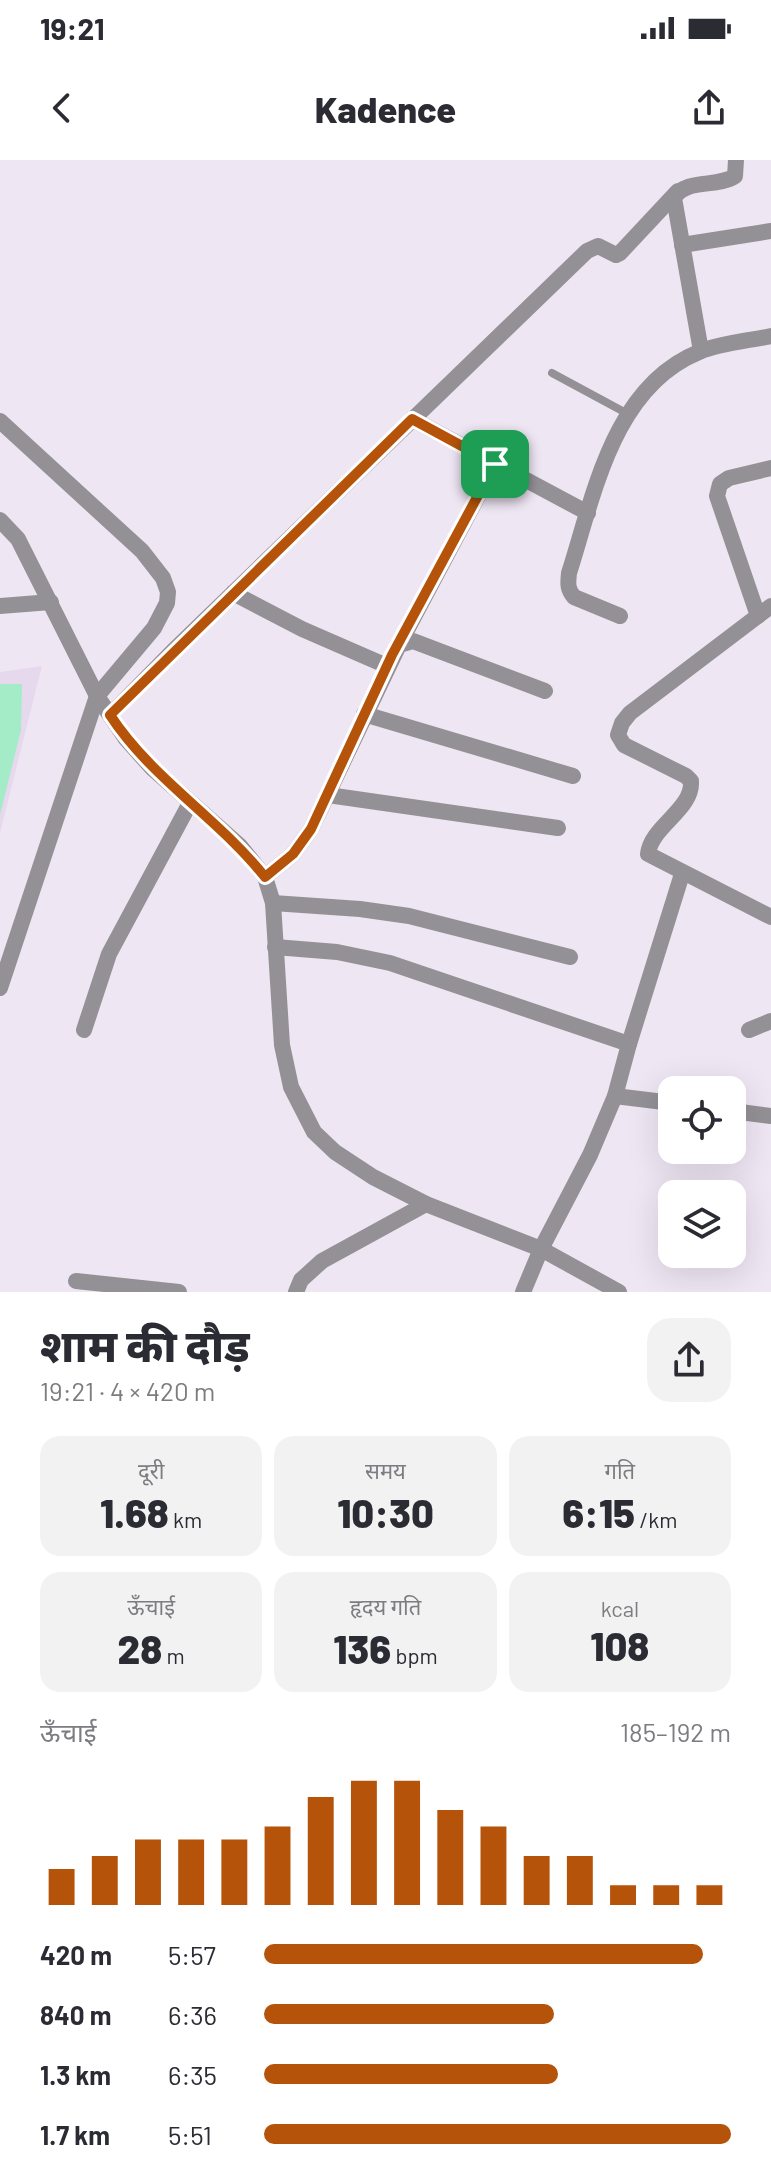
<!DOCTYPE html>
<html lang="hi">
<meta charset="utf-8">
<style>
:root{--surface:#fff;--page:#f2f2f3;--text:#2b2b33;--muted:#7c7c81;--accent:#b45309}
body{margin:0;font-family:Barlow,"Noto Sans Devanagari",sans-serif;background:var(--page);color:var(--text);height:100vh;display:flex;flex-direction:column;font-size:30px;white-space:nowrap}
*{box-sizing:border-box;margin:0}
p{font-size:26px;color:var(--muted)}
.icon{flex:none;width:44px;height:44px;fill:none;stroke:currentColor;stroke-width:2;stroke-linecap:round;stroke-linejoin:round}
.map{position:relative;height:1132px;overflow:hidden}
.panel{display:flex;flex-direction:column;background:var(--surface);flex:1}
.panel>*{flex:none}
.buttons{position:absolute;left:658px;top:916px;display:grid;gap:16px}
.buttons a{display:grid;place-items:center;width:88px;height:88px;border-radius:16px;background:var(--surface);box-shadow:0 8px 32px #0002;font-size:40px}
.pin{position:absolute;display:grid;place-items:center;width:68px;height:68px;color:#fff;margin:-34px;border-radius:16px;box-shadow:0 4px 12px #0006}
.round{display:grid;place-items:center;flex:none;width:84px;height:84px;border-radius:24px;background:var(--page)}
.overview{display:flex;align-items:center;justify-content:space-between;height:136px;padding:0 40px}
h1{font-size:44px;font-weight:800;line-height:60px}
.metrics{display:grid;grid-template-columns:repeat(3,1fr);gap:12px;height:136px;padding:8px 40px}
.metrics div{display:grid;align-content:center;border-radius:20px;background:var(--page);text-align:center}
.metrics b{font-size:40px;font-weight:800}
.metrics small{font-size:22px;font-weight:400}
.metrics p{font-size:22px}
.chart{height:224px;padding:16px 40px}
.chart p{display:flex;justify-content:space-between}
.chart svg{width:100%;height:144px;margin-top:8px;stroke:var(--accent);stroke-width:6}
ul{padding:0 40px;list-style:none;font-size:26px}
li{display:grid;grid-template-columns:128px 96px 1fr;align-items:center;height:60px}
li i{height:20px;border-radius:10px;background:var(--accent)}
.status{display:flex;justify-content:space-between;align-items:center;height:56px;padding:0 40px;background:var(--surface);direction:ltr}
.status svg{height:22px;fill:currentColor}
header{display:flex;justify-content:space-between;align-items:center;height:104px;padding:0 40px;background:var(--surface);font-size:36px;font-weight:800}
.map>svg:first-child{display:block}
</style>
<div class="status"><b>19:21</b><svg viewBox="0 0 49 12"><path d="M0 12V9h3v3zM5 12V6h3v6zM10 12V3h3v9zM15 12V0h3v12zM26 1h20v11H26zM47 4h2v5h-2z"/></svg></div>
<header><svg class="icon" aria-label="back" viewBox="0 0 24 24"><path d="M15 5l-7 7 7 7"/></svg>Kadence<svg class="icon" aria-label="share" viewBox="0 0 24 24"><path d="M12 15V3M7 8l5-5 5 5M5 13v7h14v-7"/></svg></header>
<div class="map">
<svg width="771" height="1132" viewBox="0 0 771 1132">
<rect width="100%" height="100%" fill="#efe6f4"/>
<path fill="#e6d9ed" d="M42,506L0,673V512Z"/>
<path fill="#a4ebc8" d="M0,524H22L21,570L0,655Z"/>
<g fill="none" stroke-linecap="round" stroke-linejoin="round">
<path stroke="#949196" stroke-width="8" d="M552,213L628,254"/>
<g stroke="#949196" stroke-width="16">
<path d="M682,85L771,71"/>
<path d="M701,191L674,38C686,18 717,28 735,16L736,0"/>
<path d="M412,259L588,353"/>
<path d="M0,261L142,391L163,418L168,432L167,443L154,468L97,536L0,828"/>
<path d="M0,360L18,379L97,536L126,579L152,608L240,686L265,717L273,743L282,885L291,927L314,972L335,992L373,1017L426,1044L541,1089L619,1132"/>
<path d="M233,433L302,469L387,506"/>
<path d="M0,446L51,442"/>
<path d="M771,446L630,553L622,563L618,575L624,585L686,616L691,621C693,650 651,666 648,694L771,757"/>
<path d="M620,456L574,437C567,429 568,423 569,413C594,335 613,227 699,192C720,183 748,181 771,176"/>
<path d="M758,456L717,336L720,324L729,318L771,308"/>
<path d="M399,485L495,304"/>
<path d="M364,554L573,616"/>
<path d="M110,555L173,491L587,91L598,86L616,95L620,93L678,31"/>
<path d="M328,635L558,668"/>
<path d="M265,717L293,694L311,669L399,485L413,481L545,531"/>
<path d="M273,743L360,749L409,756L570,797"/>
<path d="M275,787L337,792L390,803L629,884"/>
<path d="M84,870L109,794L190,643"/>
<path d="M749,870L771,861"/>
<path d="M615,936L672,943"/>
<path d="M732,951L771,956"/>
<path d="M76,1121L179,1132"/>
<path d="M296,1132L301,1120L322,1101L426,1044"/>
<path d="M523,1132L541,1089L590,995L615,936L629,884L682,714"/>
</g>
</g>
<g fill="none" stroke-linecap="round" stroke-linejoin="round">
<defs>
<path id="route" d="M412,259L495,304L392,495L311,669L293,694L265,717C218,658 152,619 110,555Z"/>
</defs>
<use href="#route" stroke="#fff" stroke-width="16"/>
<use href="#route" stroke="#b45309" stroke-width="10"/>
</g>
</svg>
<div class="buttons">
<a><svg class="icon" aria-label="locate" viewBox="0 0 24 24"><circle cx="12" cy="12" r="6"/><path d="M12 2v4M12 18v4M2 12h4M18 12h4"/></svg></a>
<a><svg class="icon" aria-label="layers" viewBox="0 0 24 24"><path d="M12 4l9 5-9 5-9-5zM3 14l9 5 9-5"/></svg></a>
</div>
<div class="pin" style="left:495px;top:304px;background:#1e9e55"><svg class="icon" aria-label="arrive" viewBox="0 0 24 24"><path d="M6 21V4h12l-3 4 3 4H6"/></svg></div>
</div>
<section class="panel">
<div class="overview"><div><h1>शाम की दौड़</h1><p>19:21 · 4 × 420 m</p></div><a class="round"><svg class="icon" aria-label="share" viewBox="0 0 24 24"><path d="M12 15V3M7 8l5-5 5 5M5 13v7h14v-7"/></svg></a></div>
<div class="metrics">
<div><p>दूरी</p><b>1.68<small> km</small></b></div>
<div><p>समय</p><b>10:30</b></div>
<div><p>गति</p><b>6:15<small> /km</small></b></div>
</div>
<div class="metrics">
<div><p>ऊँचाई</p><b>28<small> m</small></b></div>
<div><p>हृदय गति</p><b>136<small> bpm</small></b></div>
<div><p>kcal</p><b>108</b></div>
</div>
<div class="chart"><p><span>ऊँचाई</span>185–192 m</p>
<svg viewBox="0 0 160 44" preserveAspectRatio="none"><path d="M5 44V33M15 44V29M25 44V24M35 44V24M45 44V24M55 44V20M65 44V11M75 44V6M85 44V6M95 44V15M105 44V20M115 44V29M125 44V29M135 44V38M145 44V38M155 44V38"/></svg>
</div>
<ul>
<li><b>420 m</b>5:57<i style="width:94%"></i></li>
<li><b>840 m</b>6:36<i style="width:62%"></i></li>
<li><b>1.3 km</b>6:35<i style="width:63%"></i></li>
<li><b>1.7 km</b>5:51<i style="width:100%"></i></li>
</ul>
</section>
